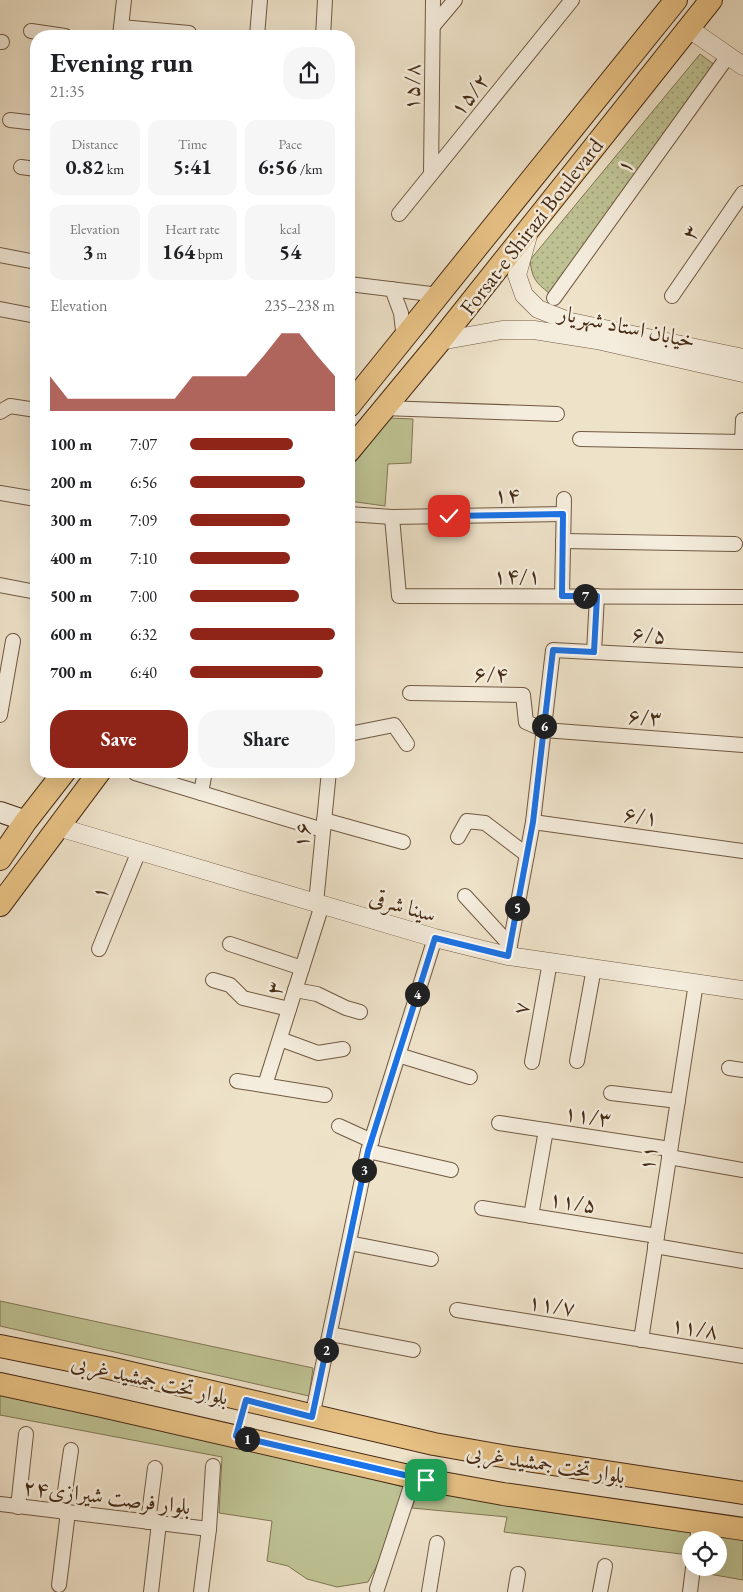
<!DOCTYPE html>
<meta charset="utf-8">
<style>
:root{--surface:#fff;--page:#f6f6f6;--text:#202124;--muted:#757577;--accent:#8f2418}
body{margin:0;font-family:"EB Garamond",Amiri,serif;background:var(--page);color:var(--text);height:100vh;display:flex;flex-direction:column;font-size:19px;white-space:nowrap}
*{box-sizing:border-box;margin:0}
p{font-size:16px;color:var(--muted)}
.icon{flex:none;width:28px;height:28px;fill:none;stroke:currentColor;stroke-width:2;stroke-linecap:round;stroke-linejoin:round}
.map{position:relative;flex:1;overflow:hidden}
.drawer{position:absolute;left:30px;top:30px;width:325px;height:748px;display:flex;flex-direction:column;background:var(--surface);border-radius:20px;box-shadow:0 5px 20px #0002}
.drawer>*{flex:none}
.tools{position:absolute;left:682px;top:1531px;display:grid;gap:10px}
.tools a{display:grid;place-items:center;width:45px;height:45px;border-radius:50%;background:var(--surface);box-shadow:0 5px 20px #0002;font-size:25px}
.pin{position:absolute;display:grid;place-items:center;width:42px;height:42px;color:#fff;margin:-21px;border-radius:10px;box-shadow:0 2px 8px #0006}
.km{position:absolute;width:25px;height:25px;margin:-12px;border-radius:50%;background:#222;color:#fff;font-size:14px;line-height:25px;text-align:center}
.round{display:grid;place-items:center;flex:none;width:52px;height:52px;border-radius:20px;background:var(--page)}
.overview{display:flex;align-items:center;justify-content:space-between;height:85px;padding:0 20px}
h1{font-size:28px;font-weight:700;line-height:38px}
.metrics{display:grid;grid-template-columns:repeat(3,1fr);gap:8px;height:85px;padding:5px 20px}
.metrics div{display:grid;align-content:center;border-radius:12px;background:var(--page);text-align:center}
.metrics b{font-size:21px;font-weight:700}
.metrics small{font-size:14px;font-weight:400}
.metrics p{font-size:14px}
.chart{height:140px;padding:10px 20px}
.chart p{display:flex;justify-content:space-between}
.chart svg{width:100%;height:90px;margin-top:5px;fill:var(--accent);opacity:.7}
.button{display:flex;gap:10px;margin-top:auto;padding:10px 20px}
.button a{flex:1;height:58px;border-radius:20px;background:var(--accent);color:#fff;font-size:20px;font-weight:700;line-height:58px;text-align:center}
.button a+a{background:var(--page);color:var(--text)}
ul{padding:0 20px;list-style:none;font-size:16px}
li{display:grid;grid-template-columns:80px 60px 1fr;align-items:center;height:38px}
li i{height:12px;border-radius:6px;background:var(--accent)}
.map>svg:first-child{display:block}
</style>
<div class="map">
<svg width="743" height="1592" viewBox="0 0 743 1592">
<defs>
<pattern id="park-dots" width="8" height="8" patternUnits="userSpaceOnUse" patternTransform="scale(1.25)"><rect width="8" height="8" fill="#bec293"/><path d="M2 2h.1M6 6h.1" fill="none" stroke="#9c9e77" stroke-width="1.8" stroke-linecap="round"/></pattern>
</defs>
<rect width="100%" height="100%" fill="#eee2c9"/>
<filter id="stains"><feTurbulence type="fractalNoise" baseFrequency=".004" numOctaves="4"/><feColorMatrix values="0 0 0 0 .2 0 0 0 0 .09 0 0 0 0 .02 0 0 0 .5 -.17"/></filter>
<radialGradient id="worn" r=".72"><stop offset=".6" stop-color="#630" stop-opacity="0"/><stop offset="1" stop-color="#630" stop-opacity=".3"/></radialGradient>
<g fill="#bec293" stroke="#827654">
<path d="M390,418L413,419L411,463L388,464L385,506L349,501V470Z"/>
<path d="M0,1301L313,1368L309,1396L0,1326Z"/>
<path d="M0,1395L289,1457L407,1488L382,1556L368,1582L337,1587L307,1579L288,1566L267,1561L272,1521L219,1513L222,1457L0,1415Z"/>
<path d="M419,1489L692,1531L689,1555L504,1532L507,1517L412,1508Z"/>
<path d="M717,1533L743,1538V1580L709,1574L710,1568H719V1540H716Z"/>
</g>
<path fill="url(#park-dots)" stroke="#827654" d="M700,54L715,65L549,293C535,282 532,278 530,260Z"/>
<g fill="none" stroke-linecap="round" stroke-linejoin="round">
<defs>
<g id="minor">
<path d="M433,26L455,0"/>
<path d="M121,27L189,33"/>
<path d="M31,31L65,36"/>
<path d="M120,36L124,0"/>
<path d="M257,36L260,0"/>
<path d="M323,36L325,0"/>
<path d="M0,42H2"/>
<path d="M10,120L36,123"/>
<path d="M21,167L36,169"/>
<path d="M431,174L433,0"/>
<path d="M399,214L572,0"/>
<path d="M0,255L36,262"/>
<path d="M349,284L439,295"/>
<path d="M392,289L401,313L404,339"/>
<path d="M672,296L743,193"/>
<path d="M554,298L728,56"/>
<path d="M0,309L36,316"/>
<path d="M383,408L557,414"/>
<path d="M0,412L10,406L36,410"/>
<path d="M580,439L742,442L743,420"/>
<path d="M0,493L36,499"/>
<path d="M349,514L392,517L563,514"/>
<path d="M392,517L399,596L743,597"/>
<path d="M563,541L735,544"/>
<path d="M0,585L36,592"/>
<path d="M562,596L564,499"/>
<path d="M594,652L597,596"/>
<path d="M410,693L523,695L526,722L544,730L743,745"/>
<path d="M0,715L13,641"/>
<path d="M349,734L394,725L407,744"/>
<path d="M135,773L323,830"/>
<path d="M201,793L205,771"/>
<path d="M324,820L403,842"/>
<path d="M533,822L743,851"/>
<path d="M458,837L467,821L485,823L527,855"/>
<path d="M465,896L510,945"/>
<path d="M316,903L329,771"/>
<path d="M230,944L302,968"/>
<path d="M99,949L139,851"/>
<path d="M508,956L533,822L553,650L743,660"/>
<path d="M213,980L230,985L243,998L289,1009"/>
<path d="M295,990L317,994L346,1008L360,1012"/>
<path d="M280,1039L318,1053L343,1049"/>
<path d="M398,1055L470,1077"/>
<path d="M577,1061L594,968"/>
<path d="M532,1062L550,962"/>
<path d="M729,1068L743,1070"/>
<path d="M237,1081L325,1095"/>
<path d="M265,1085L322,905"/>
<path d="M611,1093L678,1101"/>
<path d="M499,1123L670,1149"/>
<path d="M339,1126L372,1141"/>
<path d="M368,1151L451,1170"/>
<path d="M669,1157L743,1170"/>
<path d="M482,1208L657,1236"/>
<path d="M531,1216L546,1130"/>
<path d="M349,1243L431,1259"/>
<path d="M655,1246L743,1261"/>
<path d="M457,1310L743,1356"/>
<path d="M330,1334L413,1350"/>
<path d="M641,1340L696,983"/>
<path d="M312,1417L368,1151L435,938"/>
<path d="M0,1504L209,1529"/>
<path d="M18,1507L26,1434"/>
<path d="M62,1512L71,1450"/>
<path d="M148,1522L155,1468"/>
<path d="M697,1540L700,1522"/>
<path d="M59,1585L68,1512"/>
<path d="M377,1589L414,1477"/>
<path d="M151,1592L159,1523"/>
<path d="M201,1592L209,1529L213,1466"/>
<path d="M429,1592L437,1543"/>
<path d="M515,1592L518,1574"/>
<path d="M600,1592L605,1566"/>
<path d="M690,1592L693,1568"/>
</g>
<g id="tertiary">
<path d="M688,28L743,66"/>
<path d="M529,232L517,275L524,295L538,309L571,322L743,358"/>
<path d="M440,341L502,330H534L597,340L743,373"/>
<path d="M58,827L435,938L508,956L743,990"/>
</g>
<path id="secondary" d="M0,812L26,821"/>
<g id="primary">
<path d="M349,406L676,0"/>
<path d="M349,451L440,341L711,0"/>
<path d="M0,859L26,821L65,771"/>
<path d="M0,905L100,771"/>
<path d="M0,1346L109,1368L434,1444L508,1457L743,1493"/>
<path d="M0,1384L102,1406L426,1480L503,1494L743,1529"/>
</g>
</defs>
<use href="#minor" stroke="#715942" stroke-width="16"/>
<use href="#tertiary" stroke="#715942" stroke-width="19"/>
<use href="#secondary" stroke="#472b15" stroke-width="22"/>
<use href="#primary" stroke="#472b15" stroke-width="24"/>
<use href="#minor" stroke="#f4ecdc" stroke-width="14"/>
<use href="#tertiary" stroke="#f4ecdc" stroke-width="18"/>
<use href="#secondary" stroke="#f4ecdc" stroke-width="20"/>
<use href="#primary" stroke="#e7c184" stroke-width="22"/>
</g>
<g fill="none" stroke-linecap="round" stroke-linejoin="round">
<defs>
<path id="route" d="M426,1480L236,1436L246,1400L312,1417L368,1151L435,938L508,956L533,822L553,650L594,652L597,596H562L563,514L449,516"/>
</defs>
<use href="#route" stroke="#fff" stroke-width="10"/>
<use href="#route" stroke="#1a73e8" stroke-width="6"/>
</g>
<g text-anchor="middle" stroke-width="5" stroke-linejoin="round" paint-order="stroke">
<g font-size="22" fill="#472b15" stroke="#f4ecdc">
<text transform="translate(411 87) rotate(-89)" y="8">۱۵/۸</text>
<text transform="translate(469 94) rotate(-51)" y="8">۱۵/۲</text>
<text transform="translate(624 165) rotate(-54)" y="8">۱</text>
<text transform="translate(531 226) rotate(-52)" y="8">Forsat-e Shirazi Boulevard</text>
<text transform="translate(690 232) rotate(-55)" y="8">۳</text>
<text transform="translate(627 326) rotate(12)" y="8">خیابان استاد شهریار</text>
<text transform="translate(507 494) rotate(-1)" y="8">۱۴</text>
<text x="517" y="583">۱۴/۱</text>
<text transform="translate(649 634) rotate(3)" y="8">۶/۵</text>
<text transform="translate(491 673) rotate(1)" y="8">۶/۴</text>
<text transform="translate(645 716) rotate(4)" y="8">۶/۳</text>
<text transform="translate(641 815) rotate(8)" y="8">۶/۱</text>
<text transform="translate(301 835) rotate(-84)" y="8">۱۶</text>
<text transform="translate(99 892) rotate(-68)" y="8">۱</text>
<text transform="translate(403 905) rotate(16)" y="8">سینا شرقی</text>
<text transform="translate(274 988) rotate(-72)" y="8">۳</text>
<text transform="translate(520 1008) rotate(-80)" y="8">۷</text>
<text transform="translate(588 1115) rotate(9)" y="8">۱۱/۳</text>
<text transform="translate(647 1158) rotate(-81)" y="8">۱۱</text>
<text transform="translate(573 1201) rotate(9)" y="8">۱۱/۵</text>
<text transform="translate(552 1304) rotate(9)" y="8">۱۱/۷</text>
<text transform="translate(695 1327) rotate(9)" y="8">۱۱/۸</text>
<text transform="translate(150 1379) rotate(13)" y="8">بلوار تخت جمشید غربی</text>
<text transform="translate(546 1463) rotate(9)" y="8">بلوار تخت جمشید غربی</text>
<text transform="translate(107 1496) rotate(7)" y="8">بلوار فرصت شیرازی۲۴</text>
</g>
</g>
<rect width="100%" height="100%" filter="url(#stains)"/>
<rect width="100%" height="100%" fill="url(#worn)"/>
</svg>
<div class="tools">
<a><svg class="icon" aria-label="locate" viewBox="0 0 24 24"><circle cx="12" cy="12" r="6"/><path d="M12 2v4M12 18v4M2 12h4M18 12h4"/></svg></a>
</div>
<div class="pin" style="left:426px;top:1480px;background:#1e9e55"><svg class="icon" aria-label="arrive" viewBox="0 0 24 24"><path d="M6 21V4h12l-3 4 3 4H6"/></svg></div>
<div class="pin" style="left:449px;top:516px;background:#d93025"><svg class="icon" aria-label="check" viewBox="0 0 24 24"><path d="M5 12l5 5 9-10"/></svg></div>
<b class="km" style="left:247px;top:1439px">1</b>
<b class="km" style="left:326px;top:1350px">2</b>
<b class="km" style="left:364px;top:1170px">3</b>
<b class="km" style="left:417px;top:994px">4</b>
<b class="km" style="left:517px;top:908px">5</b>
<b class="km" style="left:544px;top:726px">6</b>
<b class="km" style="left:585px;top:596px">7</b>
<section class="drawer">
<div class="overview"><div><h1>Evening run</h1><p>21:35</p></div><a class="round"><svg class="icon" aria-label="share" viewBox="0 0 24 24"><path d="M12 15V3M7 8l5-5 5 5M5 13v7h14v-7"/></svg></a></div>
<div class="metrics">
<div><p>Distance</p><b>0.82<small> km</small></b></div>
<div><p>Time</p><b>5:41</b></div>
<div><p>Pace</p><b>6:56<small> /km</small></b></div>
</div>
<div class="metrics">
<div><p>Elevation</p><b>3<small> m</small></b></div>
<div><p>Heart rate</p><b>164<small> bpm</small></b></div>
<div><p>kcal</p><b>54</b></div>
</div>
<div class="chart"><p><span>Elevation</span>235–238 m</p>
<svg viewBox="0 0 160 44" preserveAspectRatio="none"><path d="M0 44V27L10 38L20 38L30 38L40 38L50 38L60 38L70 38L80 27L90 27L100 27L110 27L120 17L130 6L140 6L150 17L160 27V44z"/></svg>
</div>
<ul>
<li><b>100 m</b>7:07<i style="width:71%"></i></li>
<li><b>200 m</b>6:56<i style="width:79%"></i></li>
<li><b>300 m</b>7:09<i style="width:69%"></i></li>
<li><b>400 m</b>7:10<i style="width:69%"></i></li>
<li><b>500 m</b>7:00<i style="width:75%"></i></li>
<li><b>600 m</b>6:32<i style="width:100%"></i></li>
<li><b>700 m</b>6:40<i style="width:92%"></i></li>
</ul>
<div class="button"><a>Save</a><a>Share</a></div>
</section>
</div>
